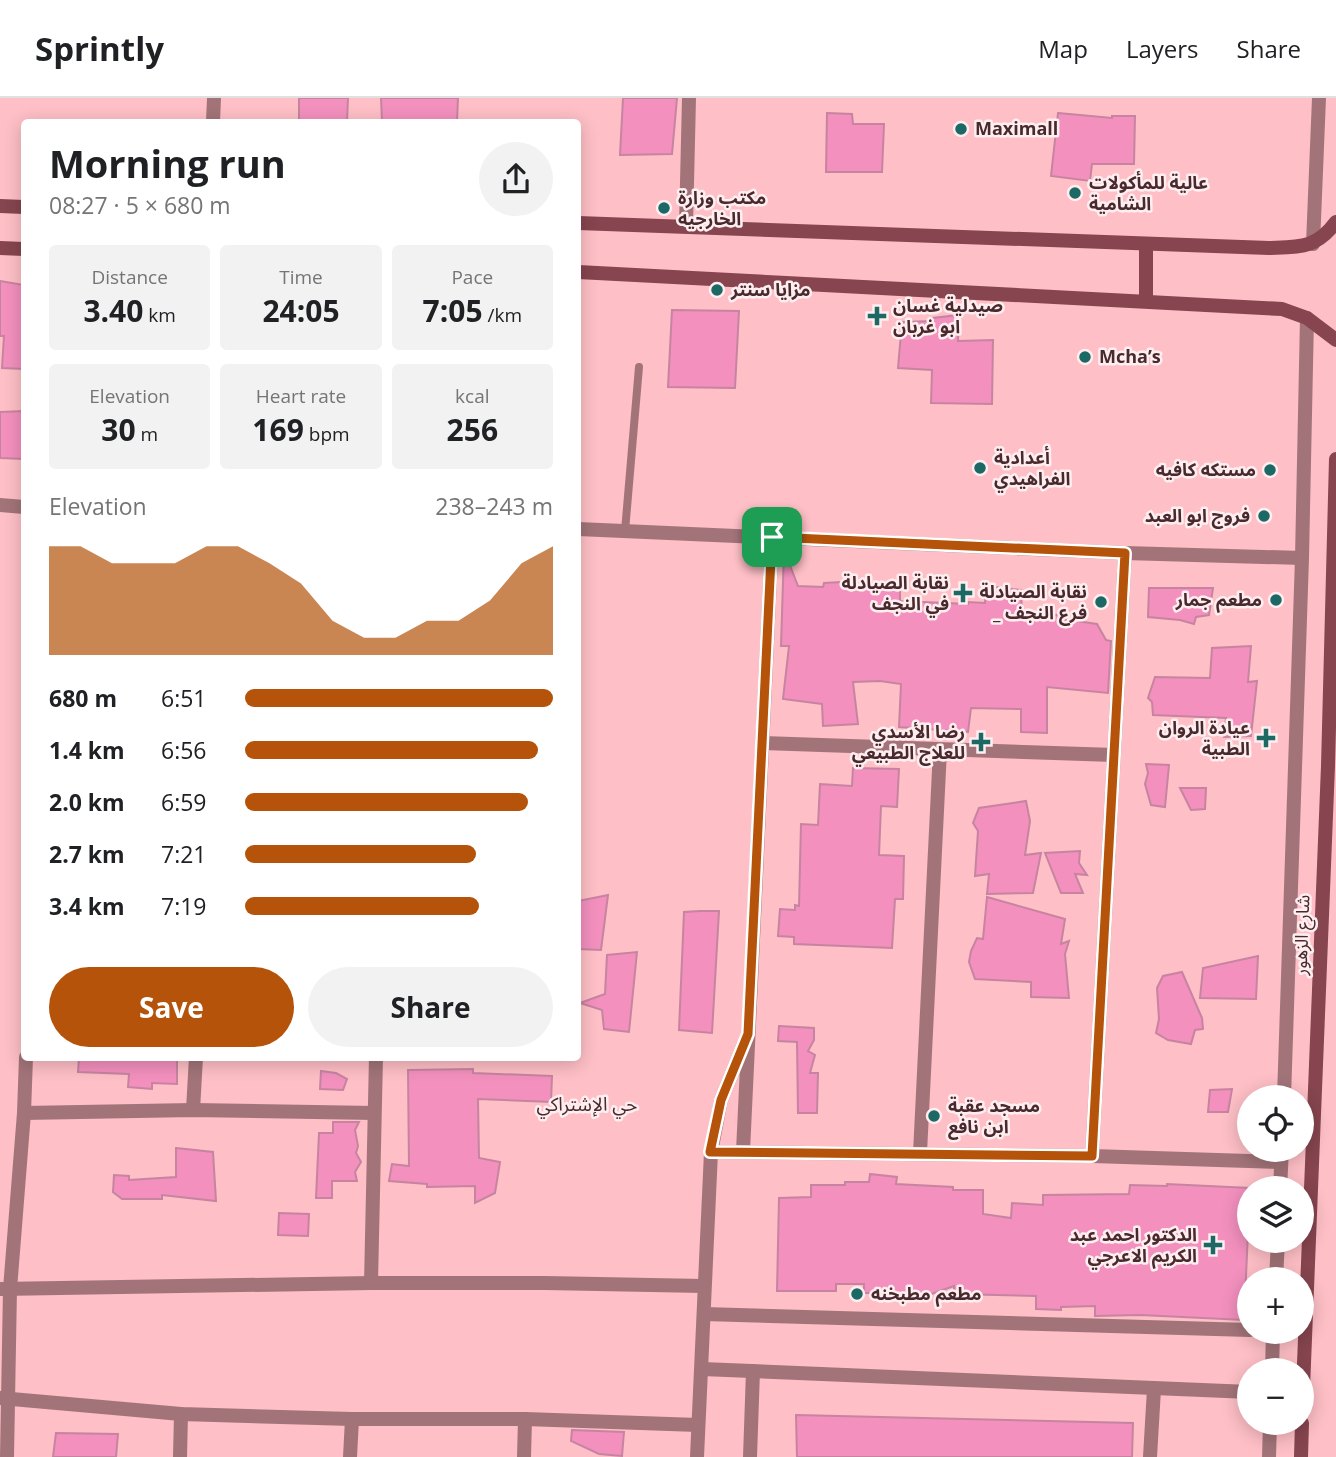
<!DOCTYPE html>
<meta charset="utf-8">
<style>
:root{--surface:#fff;--page:#f2f2f2;--text:#202124;--muted:#757577;--line:#e0e0e0;--accent:#b45309}
body{margin:0;font-family:"Open Sans","Noto Sans Arabic",sans-serif;background:var(--page);color:var(--text);height:100vh;display:flex;flex-direction:column;font-size:26px;white-space:nowrap}
*{box-sizing:border-box;margin:0}
p{font-size:23px;color:var(--muted)}
.icon{flex:none;width:38px;height:38px;fill:none;stroke:currentColor;stroke-width:2;stroke-linecap:round;stroke-linejoin:round}
.map{position:relative;flex:1;overflow:hidden}
.details{position:absolute;left:21px;top:21px;width:560px;height:942px;display:flex;flex-direction:column;background:var(--surface);border-radius:7px;box-shadow:0 4px 18px #0003}
.details>*{flex:none}
.fabs{position:absolute;left:1237px;top:987px;display:grid;gap:14px}
.fabs a{display:grid;place-items:center;width:77px;height:77px;border-radius:50%;background:var(--surface);box-shadow:0 4px 18px #0003;font-size:35px}
.pin{position:absolute;display:grid;place-items:center;width:60px;height:60px;color:#fff;margin:-30px;border-radius:14px;box-shadow:0 4px 10px #0006}
.round{display:grid;place-items:center;flex:none;width:74px;height:74px;border-radius:37px;background:var(--page)}
.head{display:flex;align-items:center;justify-content:space-between;height:119px;padding:0 28px}
h1{font-size:38px;font-weight:700;line-height:52px}
.stats{display:grid;grid-template-columns:repeat(3,1fr);gap:10px;height:119px;padding:7px 28px}
.stats div{display:grid;align-content:center;border-radius:7px;background:var(--page);text-align:center}
.stats b{font-size:30px;font-weight:700}
.stats small{font-size:19px;font-weight:400}
.stats p{font-size:19px}
.chart{height:196px;padding:14px 28px}
.chart p{display:flex;justify-content:space-between}
.chart svg{width:100%;height:126px;margin-top:7px;fill:var(--accent);opacity:.7}
.cta{display:flex;gap:14px;margin-top:auto;padding:14px 28px}
.cta a{flex:1;height:80px;border-radius:42px;background:var(--accent);color:#fff;font-size:28px;font-weight:700;line-height:80px;text-align:center}
.cta a+a{background:var(--page);color:var(--text)}
ul{padding:0 28px;list-style:none;font-size:23px}
li{display:grid;grid-template-columns:112px 84px 1fr;align-items:center;height:52px}
li i{height:18px;border-radius:9px;background:var(--accent)}
header{display:flex;align-items:center;gap:42px;box-sizing:border-box;height:98px;padding:0 35px;background:var(--surface);border-bottom:2px solid var(--line)}
header strong{font-size:33px}
nav{display:flex;gap:38px;margin-inline-start:auto;font-size:24px}
.map>svg:first-child{display:block}
</style>
<header>
<strong>Sprintly</strong>
<nav><a>Map</a><a>Layers</a><a>Share</a></nav>
</header>
<div class="map">
<svg width="1336" height="1359" viewBox="0 0 1336 1359">
<rect width="100%" height="100%" fill="#febfc6"/>
<g fill="#f390be" stroke="#c784a1" stroke-width="2">
<path d="M299,0H348L347,24H299Z"/>
<path d="M381,0H458L457,24H382Z"/>
<path d="M623,0H677L672,56L620,57Z"/>
<path d="M827,15L852,16L853,26H884L882,74H826Z"/>
<path d="M1058,15L1112,20V18H1135L1134,66H1092L1090,83L1051,78Z"/>
<path d="M0,183L24,187V271L2,270L4,238H0Z"/>
<path d="M672,212L739,213L735,290L668,289Z"/>
<path d="M959,217L958,243L993,242L992,306L931,305L932,272L898,270L902,224L933,223V220Z"/>
<path d="M24,313V361L0,360V314Z"/>
<path d="M784,452L798,488L823,489L824,485L862,483L900,490V503L968,506V504L985,505L986,488L1021,492L1022,516L1063,517L1062,521L1097,526L1106,542L1111,543L1108,595L1047,589V635L1021,634V611L971,610L968,634L899,629L901,586L880,583L853,584L858,626L823,628L822,606L783,601L789,548H781Z"/>
<path d="M1149,490H1213L1209,517L1196,519L1194,526L1180,522L1148,519Z"/>
<path d="M1251,548L1248,584L1257,583L1251,638L1224,639L1226,620L1153,617L1152,604L1148,600L1155,579L1210,580L1212,550Z"/>
<path d="M1146,666L1169,667L1165,709L1151,707L1145,686L1148,675Z"/>
<path d="M853,670L899,671L897,709L881,708L879,757L904,758L903,801H895L892,850L794,846V839L778,838L780,811L795,812V807L799,808L801,726L818,727L820,686L852,688Z"/>
<path d="M1180,690H1206L1205,711L1191,712Z"/>
<path d="M1026,703L1030,723L1025,757L1041,755L1033,795L987,796L989,776L975,778L978,733L973,725L979,710Z"/>
<path d="M1080,753L1079,765L1087,777L1075,776L1083,795H1061L1045,755Z"/>
<path d="M608,797L601,852L578,851V803Z"/>
<path d="M987,799L1065,821L1061,846L1069,843L1065,856L1069,900L1031,899V884L975,881L969,864L971,853L977,840L983,841Z"/>
<path d="M700,813H719L712,935L679,932L684,814Z"/>
<path d="M637,854L629,934L604,931L602,912L580,905L605,896L607,857Z"/>
<path d="M1258,858L1256,901L1200,900L1203,870Z"/>
<path d="M1182,874L1202,920L1203,931L1195,932L1191,946L1168,942L1156,935L1159,921L1157,890L1163,878Z"/>
<path d="M779,928L814,930V942L808,953L815,957L810,975H818L817,1015H798L797,944L778,943Z"/>
<path d="M79,959H177V986L152,985V991L128,989L129,976L78,974Z"/>
<path d="M473,971V975L552,978L551,1004L478,1001L479,1060L500,1064L495,1095L475,1105V1088L427,1089V1086L389,1083L392,1066L409,1068L408,972Z"/>
<path d="M321,973L336,975L347,981L343,992L320,991Z"/>
<path d="M1232,991L1228,1014H1208L1210,992Z"/>
<path d="M333,1024H359L355,1032L358,1048L356,1055L361,1064L355,1074L357,1083H332V1100H316L319,1035H333Z"/>
<path d="M176,1050L213,1054L216,1103L162,1097V1101H122L113,1094L114,1077L129,1078V1082L176,1079Z"/>
<path d="M870,1076L897,1079L896,1086L953,1089V1092H983V1116L1011,1120L1012,1105L1043,1107V1097L1129,1096L1130,1087L1167,1088V1086L1250,1090L1244,1222L1140,1217L1095,1218V1208L1061,1209V1212L1036,1211V1198L954,1196V1188L912,1203L900,1195H864V1186H836V1193H777L779,1100L811,1099V1087H845V1084H869Z"/>
<path d="M279,1115L309,1116L308,1138L278,1137Z"/>
<path d="M796,1317L1133,1325L1132,1359H797Z"/>
<path d="M572,1332L624,1334L622,1358L599,1356L571,1343Z"/>
<path d="M56,1335L118,1336L116,1359H53Z"/>
</g>
<g fill="none" stroke-linecap="round" stroke-linejoin="round">
<path stroke="#a27479" stroke-width="8" d="M625,433L639,269"/>
<g stroke="#a27479" stroke-width="14">
<path d="M213,24L214,0"/>
<path d="M686,127L689,0"/>
<path d="M0,407L24,409"/>
<path d="M578,431L1125,455L1302,460"/>
<path d="M763,645L1114,657"/>
<path d="M193,1012L196,959"/>
<path d="M24,1015L193,1012L374,1015"/>
<path d="M743,1053L772,439"/>
<path d="M711,1054L1092,1058L1281,1064"/>
<path d="M920,1055L940,652"/>
<path d="M1092,1058L1125,455"/>
<path d="M371,1185L376,959"/>
<path d="M0,1191L371,1185H545L704,1188"/>
<path d="M704,1216L1250,1232"/>
<path d="M702,1271L1250,1294"/>
<path d="M0,1300L181,1316L352,1321H525L698,1327"/>
<path d="M7,1359L10,1191L24,1015L26,959"/>
<path d="M180,1359L181,1316"/>
<path d="M350,1359L352,1321"/>
<path d="M524,1359L525,1321"/>
<path d="M697,1359L711,1054L721,1002L744,946"/>
<path d="M750,1359L753,1273"/>
<path d="M1150,1359L1154,1291"/>
</g>
<g stroke="#a27479" stroke-width="14">
<path d="M1313,146L1319,0"/>
<path d="M1284,999L1302,460L1307,220"/>
<path d="M1280,1090L1282,1052"/>
<path d="M1276,1181L1278,1143"/>
<path d="M1272,1272L1273,1234"/>
<path d="M1269,1359L1270,1325"/>
</g>
<g stroke="#86454f" stroke-width="14">
<path d="M0,108L24,109"/>
<path d="M578,125L1269,150C1299,149 1316,151 1336,124"/>
<path d="M0,150L24,151"/>
<path d="M578,174L1282,211L1307,220L1336,242"/>
<path d="M1146,203V146"/>
<path d="M1302,1315L1328,668L1336,361"/>
<path d="M1301,1359L1302,1325"/>
</g>
</g>
<g fill="none" stroke-linecap="round" stroke-linejoin="round">
<defs>
<path id="route" d="M772,439L1125,455L1092,1058L710,1054L721,1002L748,936Z"/>
</defs>
<use href="#route" stroke="#fff" stroke-width="14"/>
<use href="#route" stroke="#b45309" stroke-width="9"/>
</g>
<g fill="#1b6865" stroke="#ffeef0" stroke-width="2.5">
<circle cx="961" cy="31" r="7"/>
<circle cx="1075" cy="95" r="7"/>
<circle cx="664" cy="110" r="7"/>
<circle cx="717" cy="192" r="7"/>
<path d="M873.5 207.5h7v7h7v7h-7v7h-7v-7h-7v-7h7z"/>
<circle cx="1085" cy="259" r="7"/>
<circle cx="980" cy="370" r="7"/>
<circle cx="1270" cy="372" r="7"/>
<circle cx="1264" cy="418" r="7"/>
<path d="M959.5 484.5h7v7h7v7h-7v7h-7v-7h-7v-7h7z"/>
<circle cx="1276" cy="502" r="7"/>
<circle cx="1101" cy="504" r="7"/>
<path d="M1262.5 629.5h7v7h7v7h-7v7h-7v-7h-7v-7h7z"/>
<path d="M977.5 633.5h7v7h7v7h-7v7h-7v-7h-7v-7h7z"/>
<circle cx="934" cy="1018" r="7"/>
<path d="M1209.5 1136.5h7v7h7v7h-7v7h-7v-7h-7v-7h7z"/>
<circle cx="857" cy="1196" r="7"/>
</g>
<g text-anchor="middle" stroke-width="5" stroke-linejoin="round" paint-order="stroke">
<g font-size="18" font-weight="bold" fill="#482a2e" stroke="#ffeef0" text-anchor="start">
<text x="975" y="37">Maximall</text>
<text x="1089" y="91">عالية للمأكولات<tspan x="1089" dy="21">الشامية</tspan></text>
<text x="678" y="106">مكتب وزارة<tspan x="678" dy="21">الخارجيه</tspan></text>
<text x="731" y="198">مزايا سنتر</text>
<text x="893" y="214">صيدلية غسان<tspan x="893" dy="21">ابو غربان</tspan></text>
<text x="1099" y="265">Mcha’s</text>
<text x="994" y="366">أعدادية<tspan x="994" dy="21">الفراهيدي</tspan></text>
<text x="1256" y="378" text-anchor="end">مستكه كافيه</text>
<text x="1250" y="424" text-anchor="end">فروج ابو العبد</text>
<text x="949" y="491" text-anchor="end">نقابة الصيادلة<tspan x="949" dy="21">في النجف</tspan></text>
<text x="1087" y="500" text-anchor="end">نقابة الصيادلة<tspan x="1087" dy="21">_ فرع النجف</tspan></text>
<text x="1262" y="508" text-anchor="end">مطعم جمار</text>
<text x="1250" y="636" text-anchor="end">عيادة الروان<tspan x="1250" dy="21">الطبية</tspan></text>
<text x="965" y="640" text-anchor="end">رضا الأسدي<tspan x="965" dy="21">للعلاج الطبيعي</tspan></text>
<text x="948" y="1014">مسجد عقبة<tspan x="948" dy="21">ابن نافع</tspan></text>
<text x="1197" y="1143" text-anchor="end">الدكتور احمد عبد<tspan x="1197" dy="21">الكريم الاعرجي</tspan></text>
<text x="871" y="1202">مطعم مطبخنه</text>
</g>
<g font-size="18" fill="#482a2e" stroke="#ffeef0">
<text transform="translate(1302 837) rotate(-88)" y="6">شارع الزهور</text>
</g>
<g font-size="19" fill="#482a2e" stroke="#ffeef0">
<text x="587" y="1013">حي الإشتراكي</text>
</g>
</g>
</svg>
<div class="fabs">
<a><svg class="icon" aria-label="locate" viewBox="0 0 24 24"><circle cx="12" cy="12" r="6"/><path d="M12 2v4M12 18v4M2 12h4M18 12h4"/></svg></a>
<a><svg class="icon" aria-label="layers" viewBox="0 0 24 24"><path d="M12 4l9 5-9 5-9-5zM3 14l9 5 9-5"/></svg></a>
<a>+</a>
<a>−</a>
</div>
<div class="pin" style="left:772px;top:439px;background:#1e9e55"><svg class="icon" aria-label="arrive" viewBox="0 0 24 24"><path d="M6 21V4h12l-3 4 3 4H6"/></svg></div>
<section class="details">
<div class="head"><div><h1>Morning run</h1><p>08:27 · 5 × 680 m</p></div><a class="round"><svg class="icon" aria-label="share" viewBox="0 0 24 24"><path d="M12 15V3M7 8l5-5 5 5M5 13v7h14v-7"/></svg></a></div>
<div class="stats">
<div><p>Distance</p><b>3.40<small> km</small></b></div>
<div><p>Time</p><b>24:05</b></div>
<div><p>Pace</p><b>7:05<small> /km</small></b></div>
</div>
<div class="stats">
<div><p>Elevation</p><b>30<small> m</small></b></div>
<div><p>Heart rate</p><b>169<small> bpm</small></b></div>
<div><p>kcal</p><b>256</b></div>
</div>
<div class="chart"><p><span>Elevation</span>238–243 m</p>
<svg viewBox="0 0 160 44" preserveAspectRatio="none"><path d="M0 44V6L10 6L20 12L30 12L40 12L50 6L60 6L70 12L80 19L90 32L100 38L110 38L120 32L130 32L140 25L150 12L160 6V44z"/></svg>
</div>
<ul>
<li><b>680 m</b>6:51<i style="width:100%"></i></li>
<li><b>1.4 km</b>6:56<i style="width:95%"></i></li>
<li><b>2.0 km</b>6:59<i style="width:92%"></i></li>
<li><b>2.7 km</b>7:21<i style="width:75%"></i></li>
<li><b>3.4 km</b>7:19<i style="width:76%"></i></li>
</ul>
<div class="cta"><a>Save</a><a>Share</a></div>
</section>
</div>
